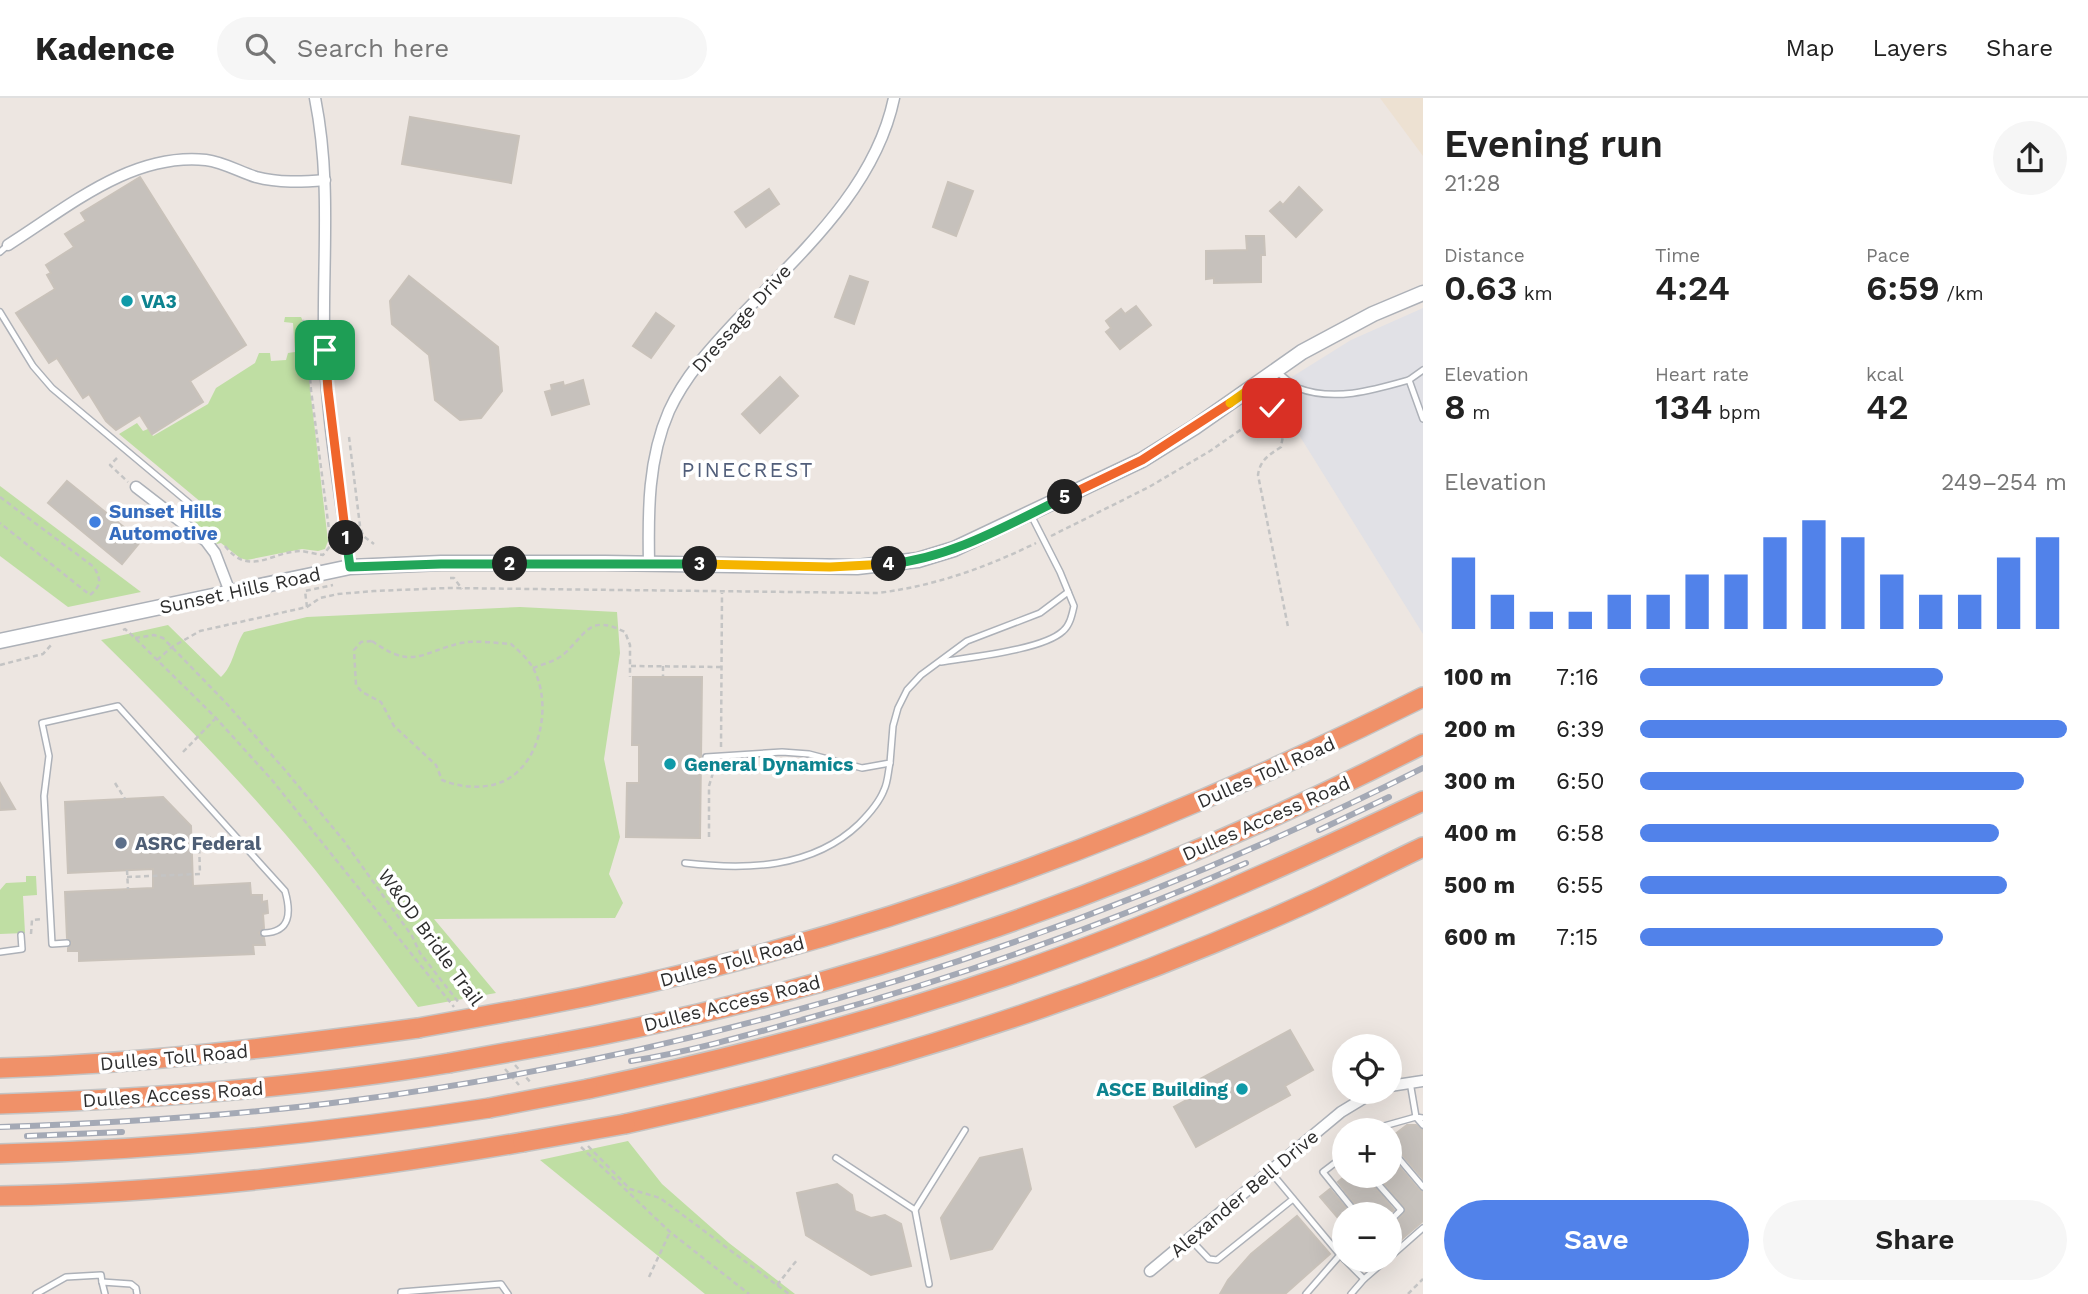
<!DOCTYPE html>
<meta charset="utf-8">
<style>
:root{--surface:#fff;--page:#f6f6f6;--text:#222;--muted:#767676;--line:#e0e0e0;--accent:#5182ea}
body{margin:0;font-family:"Work Sans",sans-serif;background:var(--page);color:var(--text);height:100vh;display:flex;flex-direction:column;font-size:26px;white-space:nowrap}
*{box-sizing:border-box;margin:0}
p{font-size:23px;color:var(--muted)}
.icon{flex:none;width:38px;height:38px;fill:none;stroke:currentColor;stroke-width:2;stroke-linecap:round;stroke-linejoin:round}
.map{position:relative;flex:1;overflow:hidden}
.details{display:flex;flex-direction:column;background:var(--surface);width:665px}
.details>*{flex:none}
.buttons{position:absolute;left:1332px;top:936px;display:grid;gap:14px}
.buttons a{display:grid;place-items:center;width:70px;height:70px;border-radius:50%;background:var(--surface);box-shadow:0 7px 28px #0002;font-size:35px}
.pin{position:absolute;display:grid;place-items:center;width:60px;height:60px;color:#fff;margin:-30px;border-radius:14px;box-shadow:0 4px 10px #0006}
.km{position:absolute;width:35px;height:35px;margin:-18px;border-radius:50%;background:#222;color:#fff;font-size:19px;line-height:35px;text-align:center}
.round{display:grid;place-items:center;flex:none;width:74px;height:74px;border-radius:37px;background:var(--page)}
.summary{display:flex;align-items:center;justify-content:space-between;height:119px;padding:0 21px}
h1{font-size:38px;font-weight:600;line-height:52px}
.stats{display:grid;grid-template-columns:repeat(3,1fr);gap:10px;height:119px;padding:7px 21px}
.stats div{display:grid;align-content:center}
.stats b{font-size:35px;font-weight:600}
.stats small{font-size:19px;font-weight:400}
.stats p{font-size:19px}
.chart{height:196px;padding:14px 21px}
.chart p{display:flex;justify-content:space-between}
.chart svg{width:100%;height:126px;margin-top:7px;stroke:var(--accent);stroke-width:6}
.primary-button{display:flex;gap:14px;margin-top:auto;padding:14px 21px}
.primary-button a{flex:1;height:80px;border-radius:42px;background:var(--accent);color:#fff;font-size:28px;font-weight:600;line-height:80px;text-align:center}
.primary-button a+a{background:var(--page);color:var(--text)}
ul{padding:0 21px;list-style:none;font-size:23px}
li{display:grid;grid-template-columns:112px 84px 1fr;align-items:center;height:52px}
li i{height:18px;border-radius:9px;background:var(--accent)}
header{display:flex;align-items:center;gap:42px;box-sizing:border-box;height:98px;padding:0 35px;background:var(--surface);border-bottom:2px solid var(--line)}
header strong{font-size:33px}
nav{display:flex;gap:38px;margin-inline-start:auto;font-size:24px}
.search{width:490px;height:63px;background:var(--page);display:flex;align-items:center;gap:18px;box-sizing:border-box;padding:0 24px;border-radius:38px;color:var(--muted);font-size:26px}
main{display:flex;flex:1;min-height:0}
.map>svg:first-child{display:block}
</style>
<header>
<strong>Kadence</strong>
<div class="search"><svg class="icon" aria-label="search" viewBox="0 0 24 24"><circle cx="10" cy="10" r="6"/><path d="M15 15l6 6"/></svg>Search here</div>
<nav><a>Map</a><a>Layers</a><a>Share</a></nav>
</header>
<main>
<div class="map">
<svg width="1423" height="1196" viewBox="0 0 1423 1196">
<rect width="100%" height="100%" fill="#ede6e1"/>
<path fill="#e1e1e6" d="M1423,210V536L1271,292L1351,242Z"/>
<path fill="#ede1d2" d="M1380,0H1423V58Z"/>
<g fill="#bfdea3">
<path d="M285,219H301L306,229L310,291L328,443L325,451L318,453L302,451L247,462L240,460L221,445L217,446L191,420L202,405L119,336L137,325L143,333L148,331L153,338L208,306L216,290L255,265L259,255H270L271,263L286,262L288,255L295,254L293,225L284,224Z"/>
<path d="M0,388L141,494L68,509L0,458Z"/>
<path d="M520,509L617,514L620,555L604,661L620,739L609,776L623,805L615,820L434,821L496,895L418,909C384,864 351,817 316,773C250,691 176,616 101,542L168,527L221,579C234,567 234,549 244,534L307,519Z"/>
<path d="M26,778H36L37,797L23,798L25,835L0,836V792L6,785L26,784Z"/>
<path d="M628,1043L662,1086L729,1145L795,1196H705L540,1062Z"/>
</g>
<g fill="#c6c1bc" stroke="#c9c2ba" stroke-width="2">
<path d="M410,19L519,38L511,85L402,66Z"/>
<path d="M140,79L246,247L190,283L203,304L152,336L140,317L116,332L106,323L89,296L83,300L57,260L49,265L16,215L55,191L47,177L51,175L46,167L74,149L65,136L86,123L81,115Z"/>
<path d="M948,84L973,93L956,138L933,129Z"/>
<path d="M1299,89L1322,112L1296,139L1270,113L1280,104L1283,107Z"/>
<path d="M769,91L779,106L746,129L735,114Z"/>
<path d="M1246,138H1264L1265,157H1261V184L1214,185V180L1206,181V153L1247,152Z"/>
<path d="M409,178L498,249L502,293L481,320L460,322L435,302L429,257L392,226L390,203Z"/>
<path d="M850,178L868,184L854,226L835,219Z"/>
<path d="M1136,208L1151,227L1120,251L1106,234L1111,230L1106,223L1121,211L1125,216Z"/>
<path d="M656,215L674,228L651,260L633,248Z"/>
<path d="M780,279L798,298L760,335L742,316Z"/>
<path d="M583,282L589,306L552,317L545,294L552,292L551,287L563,284L564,288Z"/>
<path d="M67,383L141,443L122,466L48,405Z"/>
<path d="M633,579H702L700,740L626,739L627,685H639V647H632Z"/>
<path d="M0,685L15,711L0,712Z"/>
<path d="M163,699L191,728L193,788L250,785L251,797H262V804L267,803L268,815L263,816L264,830L259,835L264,840L265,847H253L254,856L79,863V853H68V850L72,845L67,840L65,794L153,790V771L68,775L65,704Z"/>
<path d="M1290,932L1313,972L1285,988L1290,997L1196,1049L1174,1009L1199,995L1193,985Z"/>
<path d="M1407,1027H1416L1423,1032V1081L1394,1047L1390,1045V1040Z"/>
<path d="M1022,1051L1031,1091L992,1151L951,1161L941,1120L980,1060Z"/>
<path d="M1390,1058L1419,1092L1423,1094V1123L1390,1151V1128L1394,1127L1406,1112L1378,1078H1390Z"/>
<path d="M1345,1078H1366L1394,1112L1389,1116H1362L1338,1084Z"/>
<path d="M837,1086L852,1097L855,1113L871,1120L885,1117L901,1126L911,1168L871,1177L806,1137L797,1095Z"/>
<path d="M1330,1091L1351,1116H1344V1127L1320,1099Z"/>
<path d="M1297,1118L1330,1156L1285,1196H1220L1228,1182L1251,1156Z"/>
</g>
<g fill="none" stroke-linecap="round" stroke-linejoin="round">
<defs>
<g id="lane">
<path d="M0,154L8,147"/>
<path d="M0,214L33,268L52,290L189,405L178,420"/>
<path d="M1423,272L1409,282L1423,321"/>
<path d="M1276,273C1283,278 1291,286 1298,290C1334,304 1374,292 1409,282"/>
<path d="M941,564C970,559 1043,552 1063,533C1070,527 1072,517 1074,508L1060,474L1031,417"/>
<path d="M706,659L782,654L809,656L862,670L890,665L893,628L898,610L907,592L921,577L967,543L1040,515L1068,494"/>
<path d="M685,765C746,772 812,771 859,726C869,716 879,705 884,692C888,684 888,674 890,665"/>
<path d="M67,845L52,846L44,698L49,658L42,625L118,608L285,793C291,814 291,834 264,835"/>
<path d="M0,854L22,851L21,837"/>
<path d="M1410,984L1416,1019L1423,1020"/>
<path d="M1378,1032L1384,1028L1416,1019L1423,1027"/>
<path d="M1390,1050L1423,1089"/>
<path d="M1344,1058L1323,1074L1357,1116"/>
<path d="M836,1060L915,1112"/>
<path d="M1270,1073L1340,1157"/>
<path d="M1371,1078L1401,1112L1390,1123"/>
<path d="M1189,1140L1209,1161L1217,1162L1293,1101"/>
<path d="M1390,1159L1423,1130"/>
<path d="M1345,1162L1364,1181"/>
<path d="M929,1186L915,1112L965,1032"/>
<path d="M36,1196L66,1179L101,1177L102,1184"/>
<path d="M105,1196L102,1184L131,1186L136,1190L137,1196"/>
<path d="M401,1196V1194L501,1186L508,1196"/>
<path d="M1306,1196L1340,1157L1344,1161"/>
<path d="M1351,1196L1364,1181L1386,1162"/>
</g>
<g id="street">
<path d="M315,0C331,80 323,155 324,235C325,313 340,392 350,469"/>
<path d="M8,147C67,110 131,54 206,62C223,64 240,74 256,79C279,85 302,84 325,82"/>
<path d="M136,389L206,443L215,455L230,494"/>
<path d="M649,465C648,413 648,361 669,313C685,278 710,251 736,223C797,158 875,92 894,0"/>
<path d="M1390,988L1423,983"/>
<path d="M1150,1173L1341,1014L1374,994"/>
</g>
<path id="secondary" d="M0,543L350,469L441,465H605L857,469L918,462L954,451L1142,362L1195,329L1302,254L1373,216L1423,195"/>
<g id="highway">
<path d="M517,912C834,854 1136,743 1423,599"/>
<path d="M549,947C852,892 1150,787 1423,646"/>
<path d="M0,970C140,966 279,949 418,930"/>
<path d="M588,991C729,961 867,925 1003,879C1147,830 1286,768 1423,703"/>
<path d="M0,1006C150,1001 301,990 449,965"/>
<path d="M625,1026C859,975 1090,903 1309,804C1347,787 1385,767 1423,749"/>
<path d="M0,1056C164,1052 327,1035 489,1010"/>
<path d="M0,1098C178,1095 348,1074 523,1044"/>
</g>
</defs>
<use href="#lane" stroke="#adb1b8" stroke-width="8"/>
<use href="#street" stroke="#adb1b8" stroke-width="13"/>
<use href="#secondary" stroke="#adb1b8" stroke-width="17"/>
<use href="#highway" stroke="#c4c4c4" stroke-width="22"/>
<g stroke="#c4c4c4" stroke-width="2.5" stroke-dasharray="5 3.5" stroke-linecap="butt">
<path d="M1263,295L1284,332L1281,349C1269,357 1260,362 1258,377L1288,529"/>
<path d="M349,339L360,428L363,438L374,446"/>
<path d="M117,360L110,367L128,384"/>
<path d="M0,399L94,469C101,482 102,487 90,497L0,425"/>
<path d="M1051,438L1149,389L1210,353L1272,310"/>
<path d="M225,448C250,480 272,453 301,453C308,454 316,456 323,457L331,447L311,292L306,229L302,220"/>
<path d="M450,480H454L462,491"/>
<path d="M307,509L305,493L333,487"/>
<path d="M123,532L125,531L135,540L216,620L272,682L454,909"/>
<path d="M135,540L154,537L163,540L227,606L285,672L344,743L412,838L420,855L459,905"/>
<path d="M372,543C413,572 419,555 461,545C476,542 496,545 511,546C519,553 528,561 533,570C552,604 542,663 506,682C487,692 461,690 442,682L436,667L394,628L381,604L362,594L356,587L354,552L361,544Z"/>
<path d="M157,562L172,549L200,533L307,509L320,500L338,496L374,493L448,490L878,495C934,488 985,470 1036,445"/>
<path d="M0,567L43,556L51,547"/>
<path d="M631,568L722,569"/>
<path d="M663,568V578"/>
<path d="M533,570C543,566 556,563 564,556C587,535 589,516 625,534L630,547V579"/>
<path d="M721,649L722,495"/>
<path d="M183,654L215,621"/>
<path d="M115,685L125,701"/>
<path d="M709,739V688L716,665"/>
<path d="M192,744L199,743"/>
<path d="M127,772L128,791"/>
<path d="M127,779L200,776L199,743H206L211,739"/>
<path d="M31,836L32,822L42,821"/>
<path d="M515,967L532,986"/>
<path d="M505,971L519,987"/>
<path d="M588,1048L630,1091L660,1100L789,1196"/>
<path d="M581,1049L670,1134L749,1196"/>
<path d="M649,1179L670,1134"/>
<path d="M777,1187L797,1162"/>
<path d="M1408,1196L1423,1181"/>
</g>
<use href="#lane" stroke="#fff" stroke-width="5"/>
<use href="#street" stroke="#fff" stroke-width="10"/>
<use href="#secondary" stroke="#fff" stroke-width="14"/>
<use href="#highway" stroke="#f09169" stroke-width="19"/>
<defs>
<g id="rail">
<path d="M1319,732L1389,699"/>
<path d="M631,963C694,953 755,935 816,918C963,878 1107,826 1246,765"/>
<path d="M0,1029C117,1025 233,1018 348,1003C723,954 1086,840 1423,670"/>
<path d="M27,1038L122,1034"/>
</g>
</defs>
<use href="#rail" stroke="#a4a9b5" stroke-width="6"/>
<use href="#rail" stroke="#fff" stroke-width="3.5" stroke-dasharray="10" stroke-linecap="butt"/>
<defs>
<g id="highway-bridge">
<path d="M418,930L517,912"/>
<path d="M449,965L549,947"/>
<path d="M489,1010L588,991"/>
<path d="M523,1044L625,1026"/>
</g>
</defs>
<use href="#highway-bridge" stroke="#c4c4c4" stroke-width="22" stroke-linecap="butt"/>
<use href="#highway-bridge" stroke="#f09169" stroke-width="19"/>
</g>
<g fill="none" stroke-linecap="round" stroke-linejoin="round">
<defs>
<path id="split-1" d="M325,252L328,292L346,440"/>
<path id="split-2" d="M346,440L350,469L441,466H510"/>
<path id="split-3" d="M510,466H700"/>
<path id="split-4" d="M700,466L830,469L889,466"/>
<path id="split-5" d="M889,466C952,460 1009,426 1065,399"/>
<path id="split-6" d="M1065,399L1142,362L1230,305"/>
<path id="split-7" d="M1230,305L1257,286L1272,310"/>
</defs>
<use href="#split-1" stroke="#fff" stroke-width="14"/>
<use href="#split-2" stroke="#fff" stroke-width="14"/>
<use href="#split-3" stroke="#fff" stroke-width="14"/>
<use href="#split-4" stroke="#fff" stroke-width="14"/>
<use href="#split-5" stroke="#fff" stroke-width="14"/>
<use href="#split-6" stroke="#fff" stroke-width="14"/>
<use href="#split-7" stroke="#fff" stroke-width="14"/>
<use href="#split-1" stroke="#f0652b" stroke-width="9"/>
<use href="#split-2" stroke="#22a559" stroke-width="9"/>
<use href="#split-3" stroke="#22a559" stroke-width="9"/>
<use href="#split-4" stroke="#f5b400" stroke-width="9"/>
<use href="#split-5" stroke="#22a559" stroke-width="9"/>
<use href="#split-6" stroke="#f0652b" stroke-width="9"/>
<use href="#split-7" stroke="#f5b400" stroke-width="9"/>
</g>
<g fill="#0f9aa8" stroke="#fff" stroke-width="2.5">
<circle cx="127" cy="203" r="7"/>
<circle cx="670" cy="666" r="7"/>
<circle cx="1242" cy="991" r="7"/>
</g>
<circle fill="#3f7fe0" stroke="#fff" stroke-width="2.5" cx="95" cy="424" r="7"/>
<circle fill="#5c6f8a" stroke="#fff" stroke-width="2.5" cx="121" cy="745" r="7"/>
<g text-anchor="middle" stroke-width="7" stroke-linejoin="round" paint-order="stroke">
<g font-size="19" font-weight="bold" fill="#0d838f" stroke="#fff" text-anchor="start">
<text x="141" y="210">VA3</text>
<text x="684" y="673">General Dynamics</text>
<text x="1228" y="998" text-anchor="end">ASCE Building</text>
</g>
<g font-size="19" fill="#2d2d2d" stroke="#fff">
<text transform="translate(741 220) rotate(-48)" y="7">Dressage Drive</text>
<text transform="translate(240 492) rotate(-12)" y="7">Sunset Hills Road</text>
<text transform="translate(1266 674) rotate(-24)" y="7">Dulles Toll Road</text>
<text transform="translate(1266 720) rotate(-24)" y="7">Dulles Access Road</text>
<text transform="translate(431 839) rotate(54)" y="7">W&amp;OD Bridle Trail</text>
<text transform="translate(732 863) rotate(-15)" y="7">Dulles Toll Road</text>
<text transform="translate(732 905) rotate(-14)" y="7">Dulles Access Road</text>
<text transform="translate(174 959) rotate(-5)" y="7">Dulles Toll Road</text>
<text transform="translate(173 996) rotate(-4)" y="7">Dulles Access Road</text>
<text transform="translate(1244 1095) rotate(-40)" y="7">Alexander Bell Drive</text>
</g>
<g font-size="19" font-weight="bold" fill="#366cbe" stroke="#fff" text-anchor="start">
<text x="109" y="420">Sunset Hills<tspan x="109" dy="22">Automotive</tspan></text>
</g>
<g font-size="19" font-weight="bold" fill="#4e5e75" stroke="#fff" text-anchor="start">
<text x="135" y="752">ASRC Federal</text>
</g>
<g font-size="21" letter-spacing="2" fill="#515e7a" stroke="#fff">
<text x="748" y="379">PINECREST</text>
</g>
</g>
</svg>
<div class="buttons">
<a><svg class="icon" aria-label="locate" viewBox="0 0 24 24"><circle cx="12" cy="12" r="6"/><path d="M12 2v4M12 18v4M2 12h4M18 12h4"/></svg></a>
<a>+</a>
<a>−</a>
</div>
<div class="pin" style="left:325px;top:252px;background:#1e9e55"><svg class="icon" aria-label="arrive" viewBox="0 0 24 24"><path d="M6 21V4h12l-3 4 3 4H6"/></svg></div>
<div class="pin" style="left:1272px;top:310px;background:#d93025"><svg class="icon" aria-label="check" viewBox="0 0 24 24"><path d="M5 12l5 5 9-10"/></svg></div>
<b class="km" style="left:346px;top:440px">1</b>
<b class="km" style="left:510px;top:466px">2</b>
<b class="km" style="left:700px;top:466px">3</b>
<b class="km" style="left:889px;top:466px">4</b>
<b class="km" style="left:1065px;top:399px">5</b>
</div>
<section class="details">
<div class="summary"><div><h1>Evening run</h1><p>21:28</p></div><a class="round"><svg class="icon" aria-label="share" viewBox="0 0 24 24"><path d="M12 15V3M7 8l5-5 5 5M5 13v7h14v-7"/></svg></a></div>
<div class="stats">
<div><p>Distance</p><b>0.63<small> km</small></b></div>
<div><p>Time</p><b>4:24</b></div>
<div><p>Pace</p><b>6:59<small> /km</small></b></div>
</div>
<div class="stats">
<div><p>Elevation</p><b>8<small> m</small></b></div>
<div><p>Heart rate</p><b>134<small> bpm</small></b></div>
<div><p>kcal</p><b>42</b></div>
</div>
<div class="chart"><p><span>Elevation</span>249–254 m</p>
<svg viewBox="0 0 160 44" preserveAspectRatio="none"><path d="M5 44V19M15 44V32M25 44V38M35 44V38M45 44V32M55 44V32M65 44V25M75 44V25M85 44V12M95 44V6M105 44V12M115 44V25M125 44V32M135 44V32M145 44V19M155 44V12"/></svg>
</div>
<ul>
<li><b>100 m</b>7:16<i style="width:71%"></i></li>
<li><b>200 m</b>6:39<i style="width:100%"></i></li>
<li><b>300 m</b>6:50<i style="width:90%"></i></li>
<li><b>400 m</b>6:58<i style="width:84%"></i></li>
<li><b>500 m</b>6:55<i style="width:86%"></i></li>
<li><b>600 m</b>7:15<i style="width:71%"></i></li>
</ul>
<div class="primary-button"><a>Save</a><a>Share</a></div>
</section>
</main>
